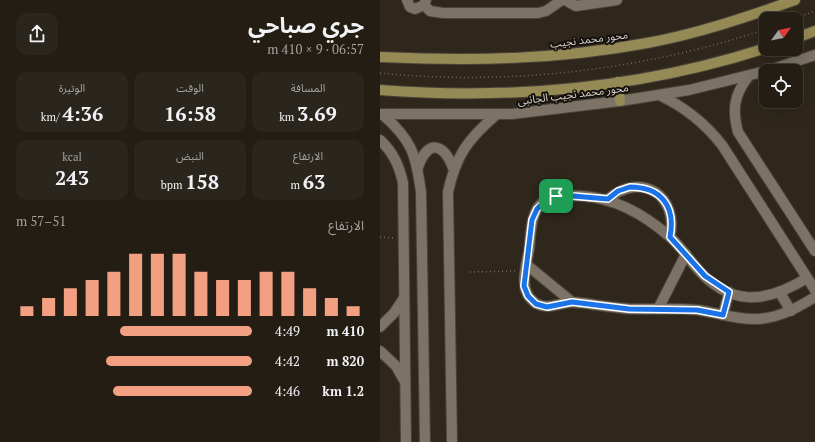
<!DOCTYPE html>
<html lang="ar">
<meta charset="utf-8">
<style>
:root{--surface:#231d14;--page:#2b261d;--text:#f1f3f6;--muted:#a3a2a0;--line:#403b34;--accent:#f2a081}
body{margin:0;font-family:"PT Serif","Noto Sans Arabic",serif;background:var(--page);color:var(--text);direction:rtl;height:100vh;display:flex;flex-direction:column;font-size:15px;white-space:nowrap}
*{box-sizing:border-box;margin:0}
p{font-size:13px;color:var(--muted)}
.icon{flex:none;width:22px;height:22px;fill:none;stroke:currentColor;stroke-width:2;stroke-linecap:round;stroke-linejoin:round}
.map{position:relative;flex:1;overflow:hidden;direction:ltr}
.details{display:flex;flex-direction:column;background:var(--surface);width:380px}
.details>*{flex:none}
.needle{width:26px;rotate:57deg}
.fabs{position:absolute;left:379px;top:12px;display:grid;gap:8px}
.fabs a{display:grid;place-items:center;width:44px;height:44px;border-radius:8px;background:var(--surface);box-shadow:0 4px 16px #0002,0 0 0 1px var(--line);font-size:20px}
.pin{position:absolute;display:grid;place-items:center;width:34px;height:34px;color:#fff;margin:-17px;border-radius:8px;box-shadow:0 2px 6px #0006}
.round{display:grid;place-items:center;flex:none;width:42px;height:42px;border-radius:12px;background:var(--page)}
.head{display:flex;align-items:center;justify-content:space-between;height:68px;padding:0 16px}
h1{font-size:22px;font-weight:700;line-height:30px}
.metrics{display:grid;grid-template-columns:repeat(3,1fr);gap:6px;height:68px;padding:4px 16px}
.metrics div{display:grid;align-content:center;border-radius:10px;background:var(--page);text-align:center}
.metrics b{font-size:20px;font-weight:700}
.metrics small{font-size:11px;font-weight:400}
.metrics p{font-size:11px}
.chart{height:112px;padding:8px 16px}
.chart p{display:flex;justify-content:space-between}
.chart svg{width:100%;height:72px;margin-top:4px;stroke:var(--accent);stroke-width:6}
ul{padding:0 16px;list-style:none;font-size:13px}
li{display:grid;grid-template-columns:64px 48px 1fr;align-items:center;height:30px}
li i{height:10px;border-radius:5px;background:var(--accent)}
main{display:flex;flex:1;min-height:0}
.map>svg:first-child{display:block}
</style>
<main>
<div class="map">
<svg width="435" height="442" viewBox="0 0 435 442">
<rect width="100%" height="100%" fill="#2f271b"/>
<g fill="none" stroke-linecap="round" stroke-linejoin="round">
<defs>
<g id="minor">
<path d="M27,0L30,7L35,9L44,5L46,0"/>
<path d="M185,0L196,6L237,0"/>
<path d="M44,5L50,11L63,13H158L166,11L182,0"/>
<path d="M387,71L435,55"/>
<path d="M368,77C354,95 352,110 358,132L435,251"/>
<path d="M279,95C305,107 324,122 342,145L435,290"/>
<path d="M0,114H132L240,101L309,90L386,71"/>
<path d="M3,115C32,140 36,155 41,192L45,442"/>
<path d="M0,140C13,152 19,165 23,183L26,442"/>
<path d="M38,167C48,139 64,143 73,168"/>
<path d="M228,199C261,171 299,195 290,237"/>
<path d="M147,265L192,302"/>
<path d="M427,278C385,304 349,307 315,266C307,256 299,245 290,237C265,215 235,198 202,196C190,195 174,194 164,201C150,212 151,233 149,250C146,267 138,290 154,302C166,311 179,303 192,302C195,302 199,303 202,303C218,305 235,308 251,309C273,309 296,308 318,310C338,313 357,320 377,319C399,318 417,308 435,297"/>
<path d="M400,293L411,311"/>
<path d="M278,309L306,254"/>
<path d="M343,315L349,292"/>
<path d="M0,327L14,313L24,298"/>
<path d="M0,351L16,366L24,380"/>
<path d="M72,442L68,192C76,155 88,139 116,115"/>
</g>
<g id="major">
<path d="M416,38L435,31"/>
<path d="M0,57C92,61 176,60 267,43C317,34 367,17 415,0"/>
<path d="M238,82L240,101"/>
<path d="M0,90C130,100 262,88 386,48"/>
</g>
</defs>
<use href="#minor" stroke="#494338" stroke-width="12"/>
<use href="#major" stroke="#494338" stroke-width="12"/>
<g stroke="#726b61" stroke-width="1.5" stroke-dasharray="1 3" stroke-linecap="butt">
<path d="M413,19L435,11"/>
<path d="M0,73C127,86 266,70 386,29"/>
<path d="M0,237L14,238"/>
<path d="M90,272L136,271"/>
</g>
<use href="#minor" stroke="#7c7366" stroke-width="10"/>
<use href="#major" stroke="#958a55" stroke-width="10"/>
</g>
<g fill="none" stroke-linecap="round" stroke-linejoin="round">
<defs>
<path id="route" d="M250,187C281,187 296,206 290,237L325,276L349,292L343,315L317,310L249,309L192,302L167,307L156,304L148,296L144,286L152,220L157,209L165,201L176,196H193L228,199L238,191Z"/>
</defs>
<use href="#route" stroke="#fff" stroke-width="8"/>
<use href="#route" stroke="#1a73e8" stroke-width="5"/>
</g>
<g text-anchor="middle" stroke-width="4" stroke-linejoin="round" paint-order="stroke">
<g font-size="11" fill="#d8d3cb" stroke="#14100b">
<text transform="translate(209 39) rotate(-7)" y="4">محور محمد نجيب</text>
<text transform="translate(193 94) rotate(-7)" y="4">محور محمد نجيب الجانبى</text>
</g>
</g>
</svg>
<div class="fabs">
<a><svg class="needle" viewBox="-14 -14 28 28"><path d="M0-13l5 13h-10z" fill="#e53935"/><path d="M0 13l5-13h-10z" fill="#a3a2a0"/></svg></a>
<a><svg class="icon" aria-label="locate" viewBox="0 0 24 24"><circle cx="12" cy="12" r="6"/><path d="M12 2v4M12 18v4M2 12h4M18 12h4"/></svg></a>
</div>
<div class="pin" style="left:176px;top:196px;background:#1e9e55"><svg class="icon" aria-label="arrive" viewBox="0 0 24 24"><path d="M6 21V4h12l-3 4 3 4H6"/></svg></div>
</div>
<section class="details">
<div class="head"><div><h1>جري صباحي</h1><p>06:57 · 9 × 410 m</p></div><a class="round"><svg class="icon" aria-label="share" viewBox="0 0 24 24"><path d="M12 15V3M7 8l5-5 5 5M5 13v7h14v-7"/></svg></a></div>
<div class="metrics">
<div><p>المسافة</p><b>3.69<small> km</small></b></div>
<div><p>الوقت</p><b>16:58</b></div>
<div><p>الوتيرة</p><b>4:36<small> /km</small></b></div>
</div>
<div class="metrics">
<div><p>الارتفاع</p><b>63<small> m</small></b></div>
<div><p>النبض</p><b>158<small> bpm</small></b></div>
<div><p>kcal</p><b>243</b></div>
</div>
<div class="chart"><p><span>الارتفاع</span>51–57 m</p>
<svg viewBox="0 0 160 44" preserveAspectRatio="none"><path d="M5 44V38M15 44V33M25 44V27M35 44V22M45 44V17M55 44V6M65 44V6M75 44V6M85 44V17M95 44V22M105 44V22M115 44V17M125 44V17M135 44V27M145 44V33M155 44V38"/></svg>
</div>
<ul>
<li><b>410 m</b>4:49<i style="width:56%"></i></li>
<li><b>820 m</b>4:42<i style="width:62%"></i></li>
<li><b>1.2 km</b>4:46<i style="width:59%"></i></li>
</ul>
</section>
</main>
